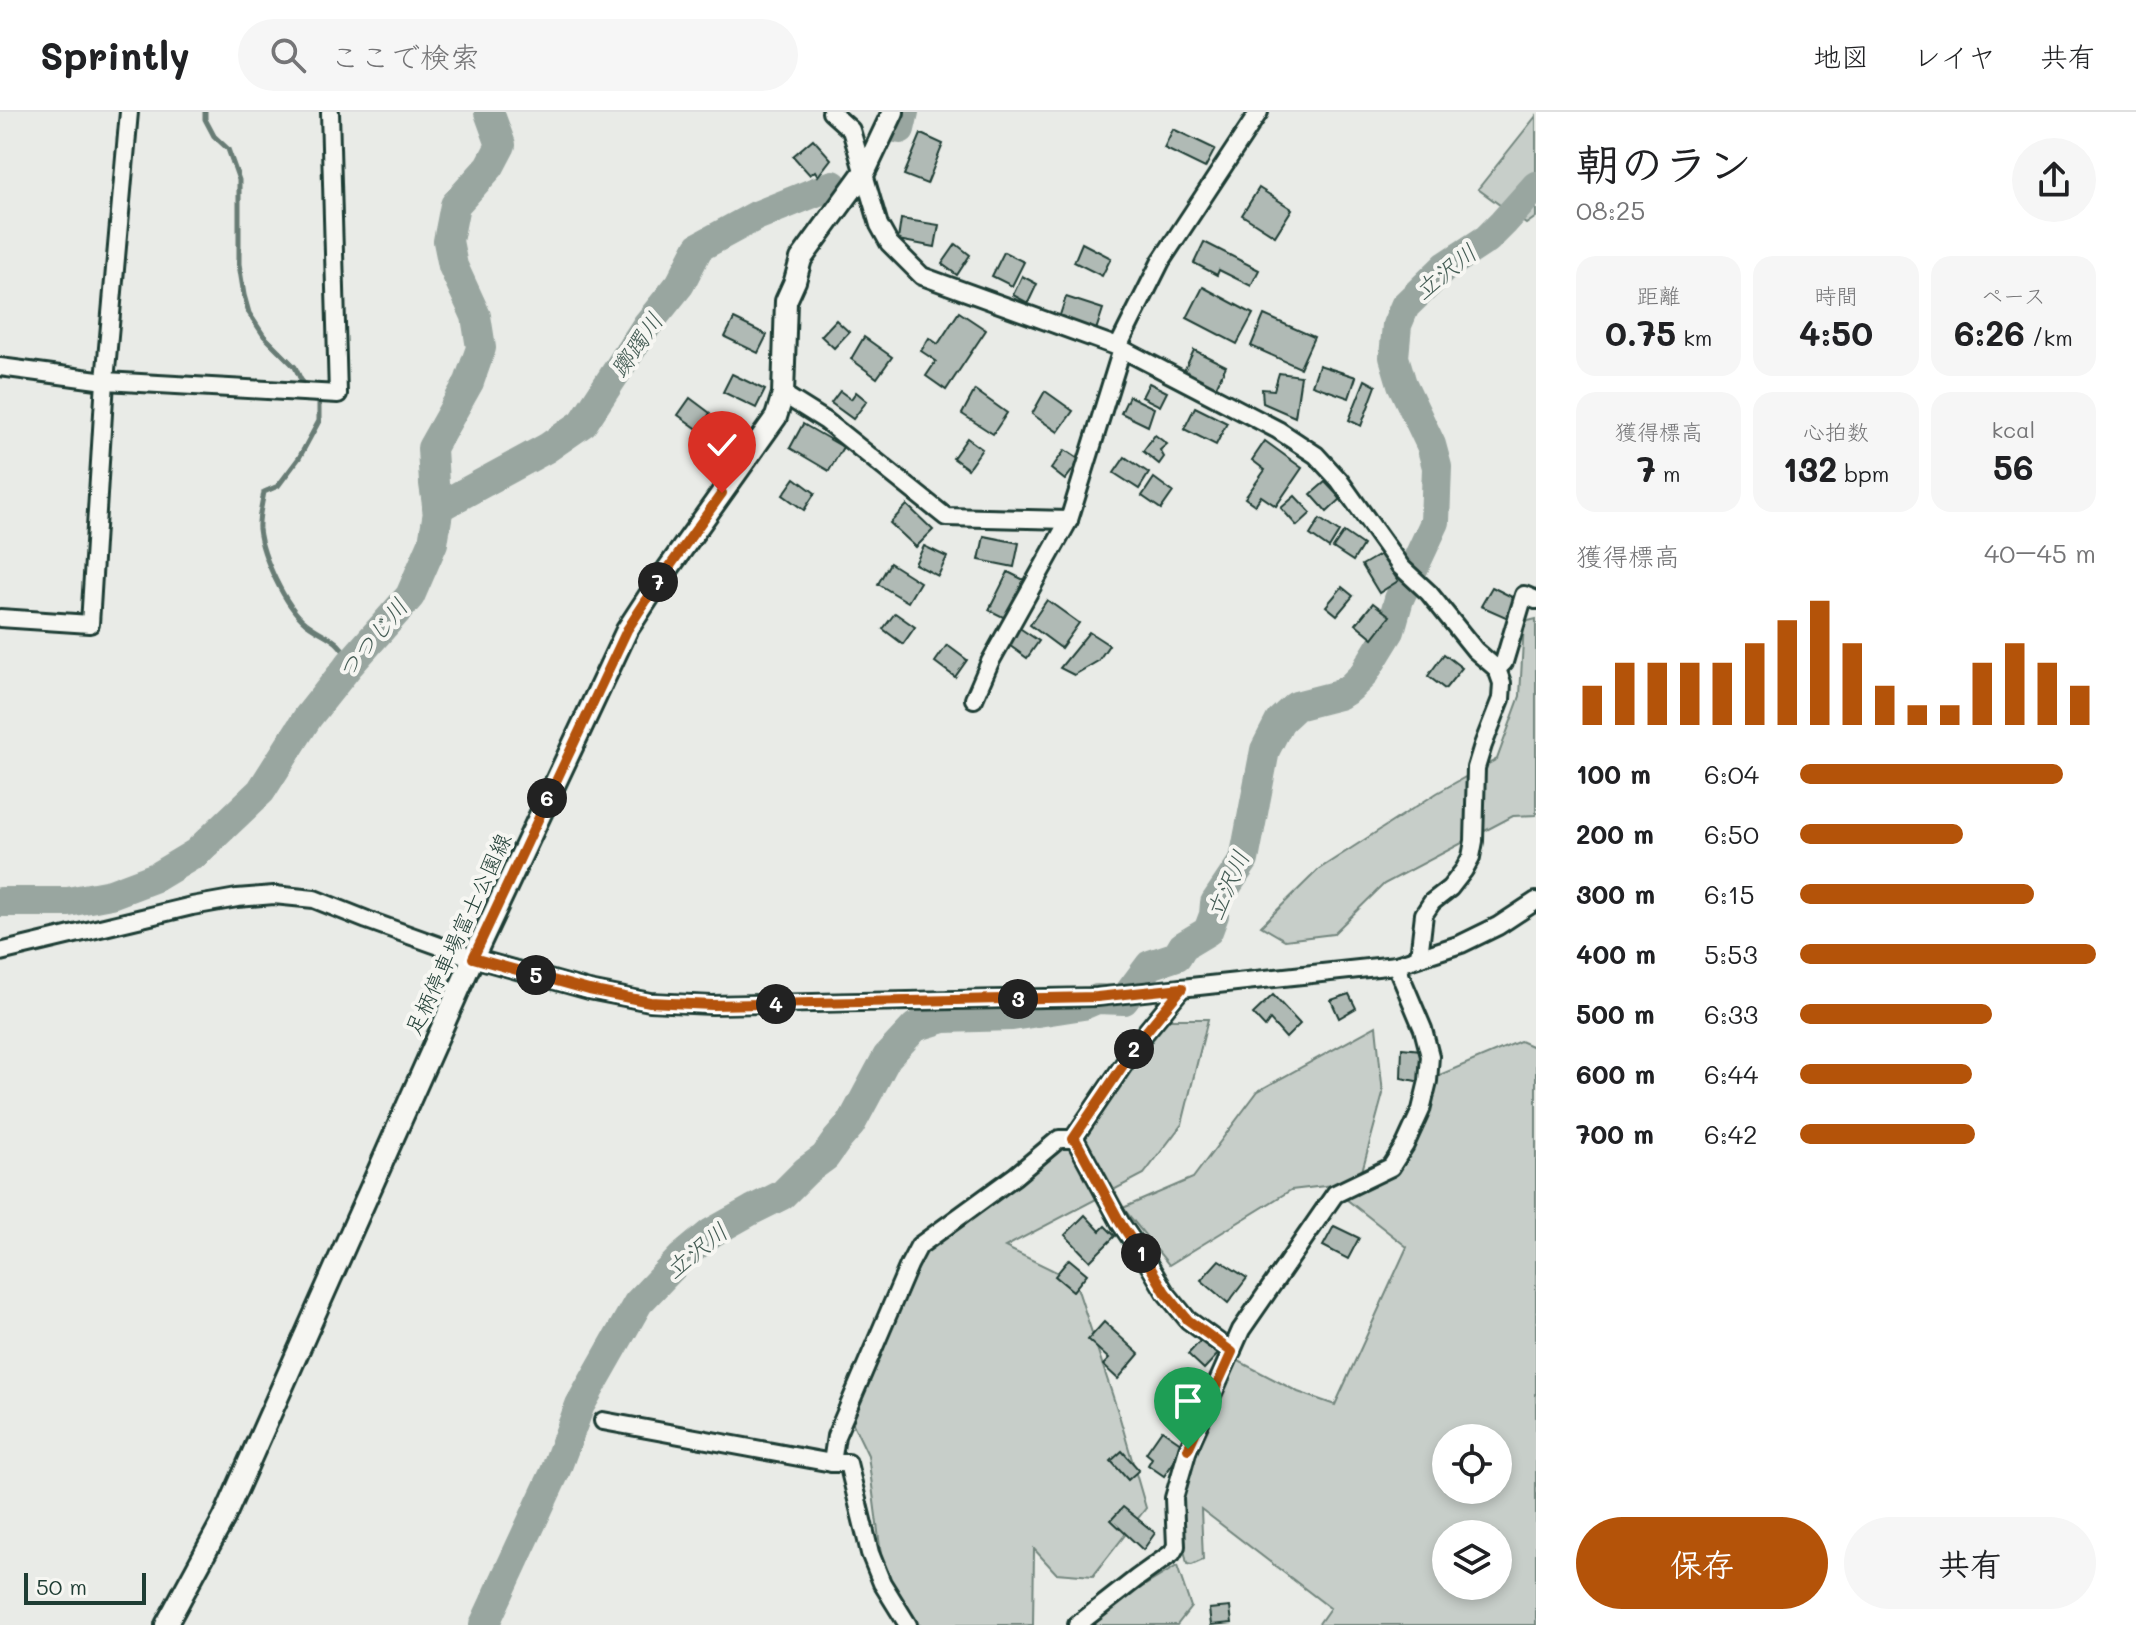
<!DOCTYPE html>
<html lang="ja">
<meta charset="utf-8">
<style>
:root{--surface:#fff;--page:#f6f6f6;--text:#202124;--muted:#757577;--line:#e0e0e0;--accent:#b45309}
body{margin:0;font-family:Mali,"Klee One",sans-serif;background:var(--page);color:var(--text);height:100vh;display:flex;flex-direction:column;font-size:30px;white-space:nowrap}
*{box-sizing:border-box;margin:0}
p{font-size:26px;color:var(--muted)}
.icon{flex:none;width:44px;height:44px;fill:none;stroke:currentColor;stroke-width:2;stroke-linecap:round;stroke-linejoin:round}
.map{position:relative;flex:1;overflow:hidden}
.details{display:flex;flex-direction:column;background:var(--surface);width:600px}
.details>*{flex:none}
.fabs{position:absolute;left:1432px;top:1312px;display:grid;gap:16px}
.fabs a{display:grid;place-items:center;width:80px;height:80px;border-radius:50%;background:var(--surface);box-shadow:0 4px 12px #0003;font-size:40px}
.scale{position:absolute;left:24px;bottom:20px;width:122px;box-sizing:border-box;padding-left:8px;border:4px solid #1f3d34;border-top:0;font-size:22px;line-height:28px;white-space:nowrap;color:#1f3d34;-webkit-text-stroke:6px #f6f6f2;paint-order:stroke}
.pin{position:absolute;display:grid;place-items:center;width:68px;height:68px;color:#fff;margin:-82px -34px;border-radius:50% 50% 50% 0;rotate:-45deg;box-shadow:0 0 8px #0007}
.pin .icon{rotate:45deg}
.km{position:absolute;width:40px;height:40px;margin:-20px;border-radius:50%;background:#222;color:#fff;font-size:22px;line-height:40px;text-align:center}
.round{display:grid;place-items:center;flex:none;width:84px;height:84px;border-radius:42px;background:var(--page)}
.overview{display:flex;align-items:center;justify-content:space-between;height:136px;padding:0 40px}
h1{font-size:44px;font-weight:700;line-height:60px}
.stats{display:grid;grid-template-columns:repeat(3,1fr);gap:12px;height:136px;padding:8px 40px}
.stats div{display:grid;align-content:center;border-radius:20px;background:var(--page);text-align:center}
.stats b{font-size:34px;font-weight:700}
.stats small{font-size:22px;font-weight:400}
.stats p{font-size:22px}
.chart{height:224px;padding:16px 40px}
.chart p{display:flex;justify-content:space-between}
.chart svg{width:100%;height:144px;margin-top:8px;stroke:var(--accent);stroke-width:6}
.primary-button{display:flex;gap:16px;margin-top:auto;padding:16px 40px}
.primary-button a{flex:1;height:92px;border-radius:48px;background:var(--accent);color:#fff;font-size:32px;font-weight:700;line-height:92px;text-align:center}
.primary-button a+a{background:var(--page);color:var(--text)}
ul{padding:0 40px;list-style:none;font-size:26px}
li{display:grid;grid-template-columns:128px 96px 1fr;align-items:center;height:60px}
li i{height:20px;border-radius:10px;background:var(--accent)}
header{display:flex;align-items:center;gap:48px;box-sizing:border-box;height:112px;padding:0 40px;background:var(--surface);border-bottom:2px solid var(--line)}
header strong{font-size:38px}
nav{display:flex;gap:44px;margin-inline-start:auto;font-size:28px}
.search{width:560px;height:72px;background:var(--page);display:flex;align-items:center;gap:20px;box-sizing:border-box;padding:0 28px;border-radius:44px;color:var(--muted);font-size:30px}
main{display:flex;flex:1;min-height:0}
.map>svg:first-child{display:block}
</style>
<header>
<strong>Sprintly</strong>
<div class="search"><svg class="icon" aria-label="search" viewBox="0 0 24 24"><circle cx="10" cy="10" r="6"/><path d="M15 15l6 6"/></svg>ここで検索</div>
<nav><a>地図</a><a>レイヤ</a><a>共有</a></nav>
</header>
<main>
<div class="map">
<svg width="1536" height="1513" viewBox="0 0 1536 1513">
<rect width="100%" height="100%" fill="#e9ebe7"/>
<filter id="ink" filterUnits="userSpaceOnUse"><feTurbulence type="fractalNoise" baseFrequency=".0125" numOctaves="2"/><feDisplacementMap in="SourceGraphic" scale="16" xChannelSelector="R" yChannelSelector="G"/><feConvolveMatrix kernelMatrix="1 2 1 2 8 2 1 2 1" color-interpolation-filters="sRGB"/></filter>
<g filter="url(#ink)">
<g fill="#c7cec9" stroke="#73867e" stroke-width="2" fill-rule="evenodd">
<path d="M1536,4V105L1526,112L1478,77Z"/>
<path d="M1536,507V703L1513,704L1384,772L1333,822L1285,828L1261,814L1319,757L1437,681L1497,647L1520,584L1524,510Z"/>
<path d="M1162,907H1208L1182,1012L1144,1062L1005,1135L1075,1169L1119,1303L1146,1396L1093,1464L1056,1461L1034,1437L1033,1513H912L883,1458L868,1343L843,1291L914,1150L1015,1064L1075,1027Z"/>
<path d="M1376,914L1383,982L1359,1070L1291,1078L1169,1153L1123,1096L1193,1066L1258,979Z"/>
<path d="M1520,929L1536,936V1513H1318L1330,1496L1201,1397L1203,1448L1192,1453L1187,1452L1176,1398L1231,1245L1298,1280L1335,1293L1407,1135L1341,1083L1397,1045L1437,964ZM1446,1326H1498V1378H1446ZM1446,1422H1498V1474H1446Z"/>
<path d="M1177,1454L1191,1495L1177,1513H1092L1096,1503Z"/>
</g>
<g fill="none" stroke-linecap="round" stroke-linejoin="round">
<g stroke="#687c75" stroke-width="5">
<path d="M205,0V7L214,24L228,37L239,68V152L244,183L249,201L264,224L295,255L301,268L307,275"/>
<path d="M316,286L319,289V309L299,346L278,374L264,380C262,392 258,405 259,417C262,444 285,494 306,511C327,527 340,525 350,552"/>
</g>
<g stroke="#99a6a0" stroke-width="30">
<path d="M900,17L904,0"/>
<path d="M437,396L547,336L583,311L647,213L680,172L699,135L756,104L833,73"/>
<path d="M0,790H68L111,782L156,765L196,741L261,679L308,605L350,552L410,484L433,431L438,400L434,372L432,336L469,270L481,236L476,204L453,154L448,129L455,93L490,54L501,33L489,0"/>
<path d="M484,1513L555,1360L580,1293L638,1191L681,1146L711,1121L752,1098L782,1083L806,1059L825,1045L837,1028L851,1012L887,945L915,915L944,906L1012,904L1083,893L1097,887L1124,888L1150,853L1177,844L1183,834L1208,819L1214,803L1215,791L1244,748L1265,638L1280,609L1296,594L1339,583L1350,576L1363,563L1390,519L1399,487L1435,410L1437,355L1431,333L1402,272L1394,245L1397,213L1405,194L1446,154L1487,127L1503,111L1536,74"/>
</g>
</g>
<g fill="#b0bab5" stroke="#1f3d34" stroke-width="2">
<path d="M1173,17L1215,37L1205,56L1164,36Z"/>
<path d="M921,22L943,32L927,72L904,63Z"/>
<path d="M813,27L831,47L818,64L815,59L810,63L793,44Z"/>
<path d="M1259,76L1292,97L1275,124L1242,103Z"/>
<path d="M901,107L939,113L935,135L898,128Z"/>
<path d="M1204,130L1259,158L1251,174L1219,158L1217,163L1194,151Z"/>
<path d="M1082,131L1111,146L1102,164L1074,150Z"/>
<path d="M956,132L970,143L957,163L942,152Z"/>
<path d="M1004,140L1024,150L1012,174L992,164Z"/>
<path d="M1022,164L1037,172L1028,191L1013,183Z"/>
<path d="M1203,175L1253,202L1237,232L1187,206Z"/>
<path d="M1066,185L1103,197L1096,218L1059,206Z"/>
<path d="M959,200L986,218L946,278L926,264L936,249L921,239L929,226L938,232Z"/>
<path d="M1264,203L1314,225L1300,256L1251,234Z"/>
<path d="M734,207L767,223L758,241L725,225Z"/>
<path d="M836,208L849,220L834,236L821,224Z"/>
<path d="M864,225L892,245L877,266L851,247Z"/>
<path d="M1194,238L1226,254L1215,277L1183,261Z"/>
<path d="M1319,253L1356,265L1349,286L1312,273Z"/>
<path d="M1279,261L1301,264L1295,305L1263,291L1262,277L1274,278Z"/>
<path d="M732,262L765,278L756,296L723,280Z"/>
<path d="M1365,268L1376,274L1361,314L1349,308Z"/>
<path d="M1149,271L1167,280L1160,294L1142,285Z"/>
<path d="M975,278L1007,301L993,322L962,302Z"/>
<path d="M840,279L851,287L856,280L867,289L853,307L831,291Z"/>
<path d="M1045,279L1073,299L1058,320L1032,302Z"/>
<path d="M1129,284L1154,296L1148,314L1121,301Z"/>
<path d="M690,286L710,301L699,318L678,303Z"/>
<path d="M1195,295L1227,311L1216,333L1184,317Z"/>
<path d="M803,312L843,335L829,359L790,336Z"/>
<path d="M1155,323L1167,332L1160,338L1164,345L1159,352L1143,339Z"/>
<path d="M967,326L982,337L968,357L953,346Z"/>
<path d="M1265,329L1302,356L1276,394L1261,384L1255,393L1245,386L1265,358L1252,348Z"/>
<path d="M1065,338L1080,348L1065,368L1051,357Z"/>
<path d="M1125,345L1149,361L1139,377L1114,361Z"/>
<path d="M795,366L815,381L804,398L783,383Z"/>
<path d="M1154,366L1173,380L1161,397L1142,384Z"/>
<path d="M1325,370L1341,387L1327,400L1311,382Z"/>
<path d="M1295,384L1311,401L1297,414L1281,396Z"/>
<path d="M907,393L933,418L916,435L890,411Z"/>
<path d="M1320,407L1339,420L1329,436L1310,423Z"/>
<path d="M1344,420L1363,433L1353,449L1333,436Z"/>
<path d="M984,424L1019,431L1014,455L979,448Z"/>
<path d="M924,434L947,445L938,464L915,452Z"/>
<path d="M1381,442L1398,469L1379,481L1362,453Z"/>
<path d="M890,451L920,470L908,490L878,472Z"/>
<path d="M1008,460L1024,468L1005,506L989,498Z"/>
<path d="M1342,475L1353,484L1337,503L1326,494Z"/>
<path d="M1492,475L1516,487L1508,506L1481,494Z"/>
<path d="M1047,488L1079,511L1061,536L1030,513Z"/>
<path d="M1373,491L1390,504L1373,526L1356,512Z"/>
<path d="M895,501L915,515L903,532L883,517Z"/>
<path d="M1018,515L1039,529L1027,546L1006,531Z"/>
<path d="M1089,520L1109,533L1098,549L1074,563L1060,556Z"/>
<path d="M947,533L967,548L955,565L935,550Z"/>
<path d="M1444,542L1462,556L1445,577L1428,564Z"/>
<path d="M1349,882L1356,896L1339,906L1331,888Z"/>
<path d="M1273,883L1300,912L1286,926L1270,908L1265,915L1253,902Z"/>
<path d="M1402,936L1421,938V970L1401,966Z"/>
<path d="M1085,1103L1100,1119L1105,1114L1115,1124L1090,1149L1065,1123Z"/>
<path d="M1334,1114L1359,1126L1348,1147L1323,1134Z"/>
<path d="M1069,1147L1087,1162L1073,1179L1055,1164Z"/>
<path d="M1219,1148L1247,1166L1228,1191L1201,1168Z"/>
<path d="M1104,1210L1139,1242L1118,1267L1103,1253L1109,1247L1088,1228Z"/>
<path d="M1203,1226L1219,1241L1204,1257L1188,1242Z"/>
<path d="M1162,1318L1185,1334L1164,1364L1148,1353L1152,1346L1146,1341Z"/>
<path d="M1122,1339L1139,1358L1128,1368L1111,1349Z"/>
<path d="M1123,1395L1155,1421L1143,1438L1111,1408Z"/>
<path d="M1230,1495L1232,1511L1211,1513L1209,1497Z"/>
</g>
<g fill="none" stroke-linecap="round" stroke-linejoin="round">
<defs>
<g id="minor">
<path d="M831,0L851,18L879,113L889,131L922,164L1118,235"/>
<path d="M1122,237L1278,318L1316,343L1339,368L1401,455L1429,481L1475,538L1497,557L1502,571L1501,587L1483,633L1476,656L1474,729L1471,745L1464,758L1450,776L1432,790L1424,802L1419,845"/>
<path d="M0,255L105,269L338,282L330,0"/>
<path d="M783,282L826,309L946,405L1069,408L1122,237L1118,235L1161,149L1259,0"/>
<path d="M0,506L90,512L105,269L129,0"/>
<path d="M1497,557L1504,550L1524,483L1536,488"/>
<path d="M974,587L990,550L1069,408"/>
<path d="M0,840L192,794L237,786L274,783L314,787L367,808L473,846L589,878L650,890L712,893L1097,885L1396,853L1461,832L1498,814L1536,789"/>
<path d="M1073,1027H1075L1121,1112L1149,1153L1165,1180L1188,1208L1232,1240"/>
<path d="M603,1309L832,1351H848L870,1441L882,1471L908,1513"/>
<path d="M832,1351L836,1324L909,1153L919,1134L1015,1064L1059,1027H1073L1145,921L1182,876"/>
<path d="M1077,1513L1137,1466L1172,1441L1176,1434L1174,1386L1188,1337L1241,1218L1335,1082L1391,1055L1405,1033L1421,998L1428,969L1430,944L1423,917L1396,853"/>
</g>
<path id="major" d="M166,1513L224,1406L473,846L627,518L655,475L776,305L783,282L786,189L795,169L801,147L865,59L893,0"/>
</defs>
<use href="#minor" stroke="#1f3d34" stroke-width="22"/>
<use href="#major" stroke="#1f3d34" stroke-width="26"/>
<use href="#minor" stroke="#f6f6f2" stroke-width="16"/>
<use href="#major" stroke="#f6f6f2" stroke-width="20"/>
</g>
</g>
<g fill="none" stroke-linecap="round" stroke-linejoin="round" filter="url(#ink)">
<defs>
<path id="route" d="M722,381L655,475L627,518L473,846L589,878L650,890L712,893L1097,885L1182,876L1145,921L1073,1027H1075L1121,1112L1149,1153L1165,1180L1188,1208L1232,1240L1188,1337"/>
</defs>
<use href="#route" stroke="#fff" stroke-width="16"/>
<use href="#route" stroke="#b45309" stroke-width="10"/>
</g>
<g text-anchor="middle" stroke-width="8" stroke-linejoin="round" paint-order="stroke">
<g font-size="22" fill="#1f3d34" stroke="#f6f6f2">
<text transform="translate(458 822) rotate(-65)" y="8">足柄停車場富士公園線</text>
</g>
<g font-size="24" font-style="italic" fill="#445c54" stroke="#f6f6f2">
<text transform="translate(1446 160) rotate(-39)" y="8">立沢川</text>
<text transform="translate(637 233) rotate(-55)" y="8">躑躅川</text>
<text transform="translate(373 527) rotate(-51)" y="8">つつじ川</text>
<text transform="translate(1228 773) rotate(-66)" y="8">立沢川</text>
<text transform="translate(697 1139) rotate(-39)" y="8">立沢川</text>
</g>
</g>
</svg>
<div class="fabs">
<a><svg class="icon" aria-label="locate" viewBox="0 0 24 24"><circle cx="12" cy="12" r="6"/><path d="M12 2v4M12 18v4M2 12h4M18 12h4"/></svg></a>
<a><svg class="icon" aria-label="layers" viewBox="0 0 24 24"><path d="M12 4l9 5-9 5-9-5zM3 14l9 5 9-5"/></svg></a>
</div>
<div class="scale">50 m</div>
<div class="pin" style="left:1188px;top:1337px;background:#1e9e55"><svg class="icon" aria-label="arrive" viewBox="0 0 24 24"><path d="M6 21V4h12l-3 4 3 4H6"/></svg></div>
<div class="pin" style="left:722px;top:381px;background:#d93025"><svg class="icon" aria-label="check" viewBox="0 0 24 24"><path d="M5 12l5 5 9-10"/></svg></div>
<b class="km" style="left:1141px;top:1141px">1</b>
<b class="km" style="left:1134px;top:937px">2</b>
<b class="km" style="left:1018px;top:887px">3</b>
<b class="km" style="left:776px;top:892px">4</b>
<b class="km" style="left:536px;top:863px">5</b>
<b class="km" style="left:547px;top:686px">6</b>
<b class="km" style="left:658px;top:470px">7</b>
</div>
<section class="details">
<div class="overview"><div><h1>朝のラン</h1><p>08:25</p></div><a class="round"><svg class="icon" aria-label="share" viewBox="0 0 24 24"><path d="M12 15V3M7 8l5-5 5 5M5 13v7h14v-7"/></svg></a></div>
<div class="stats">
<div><p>距離</p><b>0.75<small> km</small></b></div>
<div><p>時間</p><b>4:50</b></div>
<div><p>ペース</p><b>6:26<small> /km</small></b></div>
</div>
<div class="stats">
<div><p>獲得標高</p><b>7<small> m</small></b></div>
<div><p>心拍数</p><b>132<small> bpm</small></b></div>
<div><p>kcal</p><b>56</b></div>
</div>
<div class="chart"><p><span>獲得標高</span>40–45 m</p>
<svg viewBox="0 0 160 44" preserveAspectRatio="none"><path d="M5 44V32M15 44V25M25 44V25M35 44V25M45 44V25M55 44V19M65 44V12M75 44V6M85 44V19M95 44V32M105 44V38M115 44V38M125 44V25M135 44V19M145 44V25M155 44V32"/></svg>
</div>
<ul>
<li><b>100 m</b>6:04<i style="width:89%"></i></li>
<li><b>200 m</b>6:50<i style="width:55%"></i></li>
<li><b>300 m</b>6:15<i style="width:79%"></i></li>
<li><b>400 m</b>5:53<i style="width:100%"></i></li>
<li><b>500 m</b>6:33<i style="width:65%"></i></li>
<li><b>600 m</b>6:44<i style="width:58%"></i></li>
<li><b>700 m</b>6:42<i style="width:59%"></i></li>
</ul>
<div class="primary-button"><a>保存</a><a>共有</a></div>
</section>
</main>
